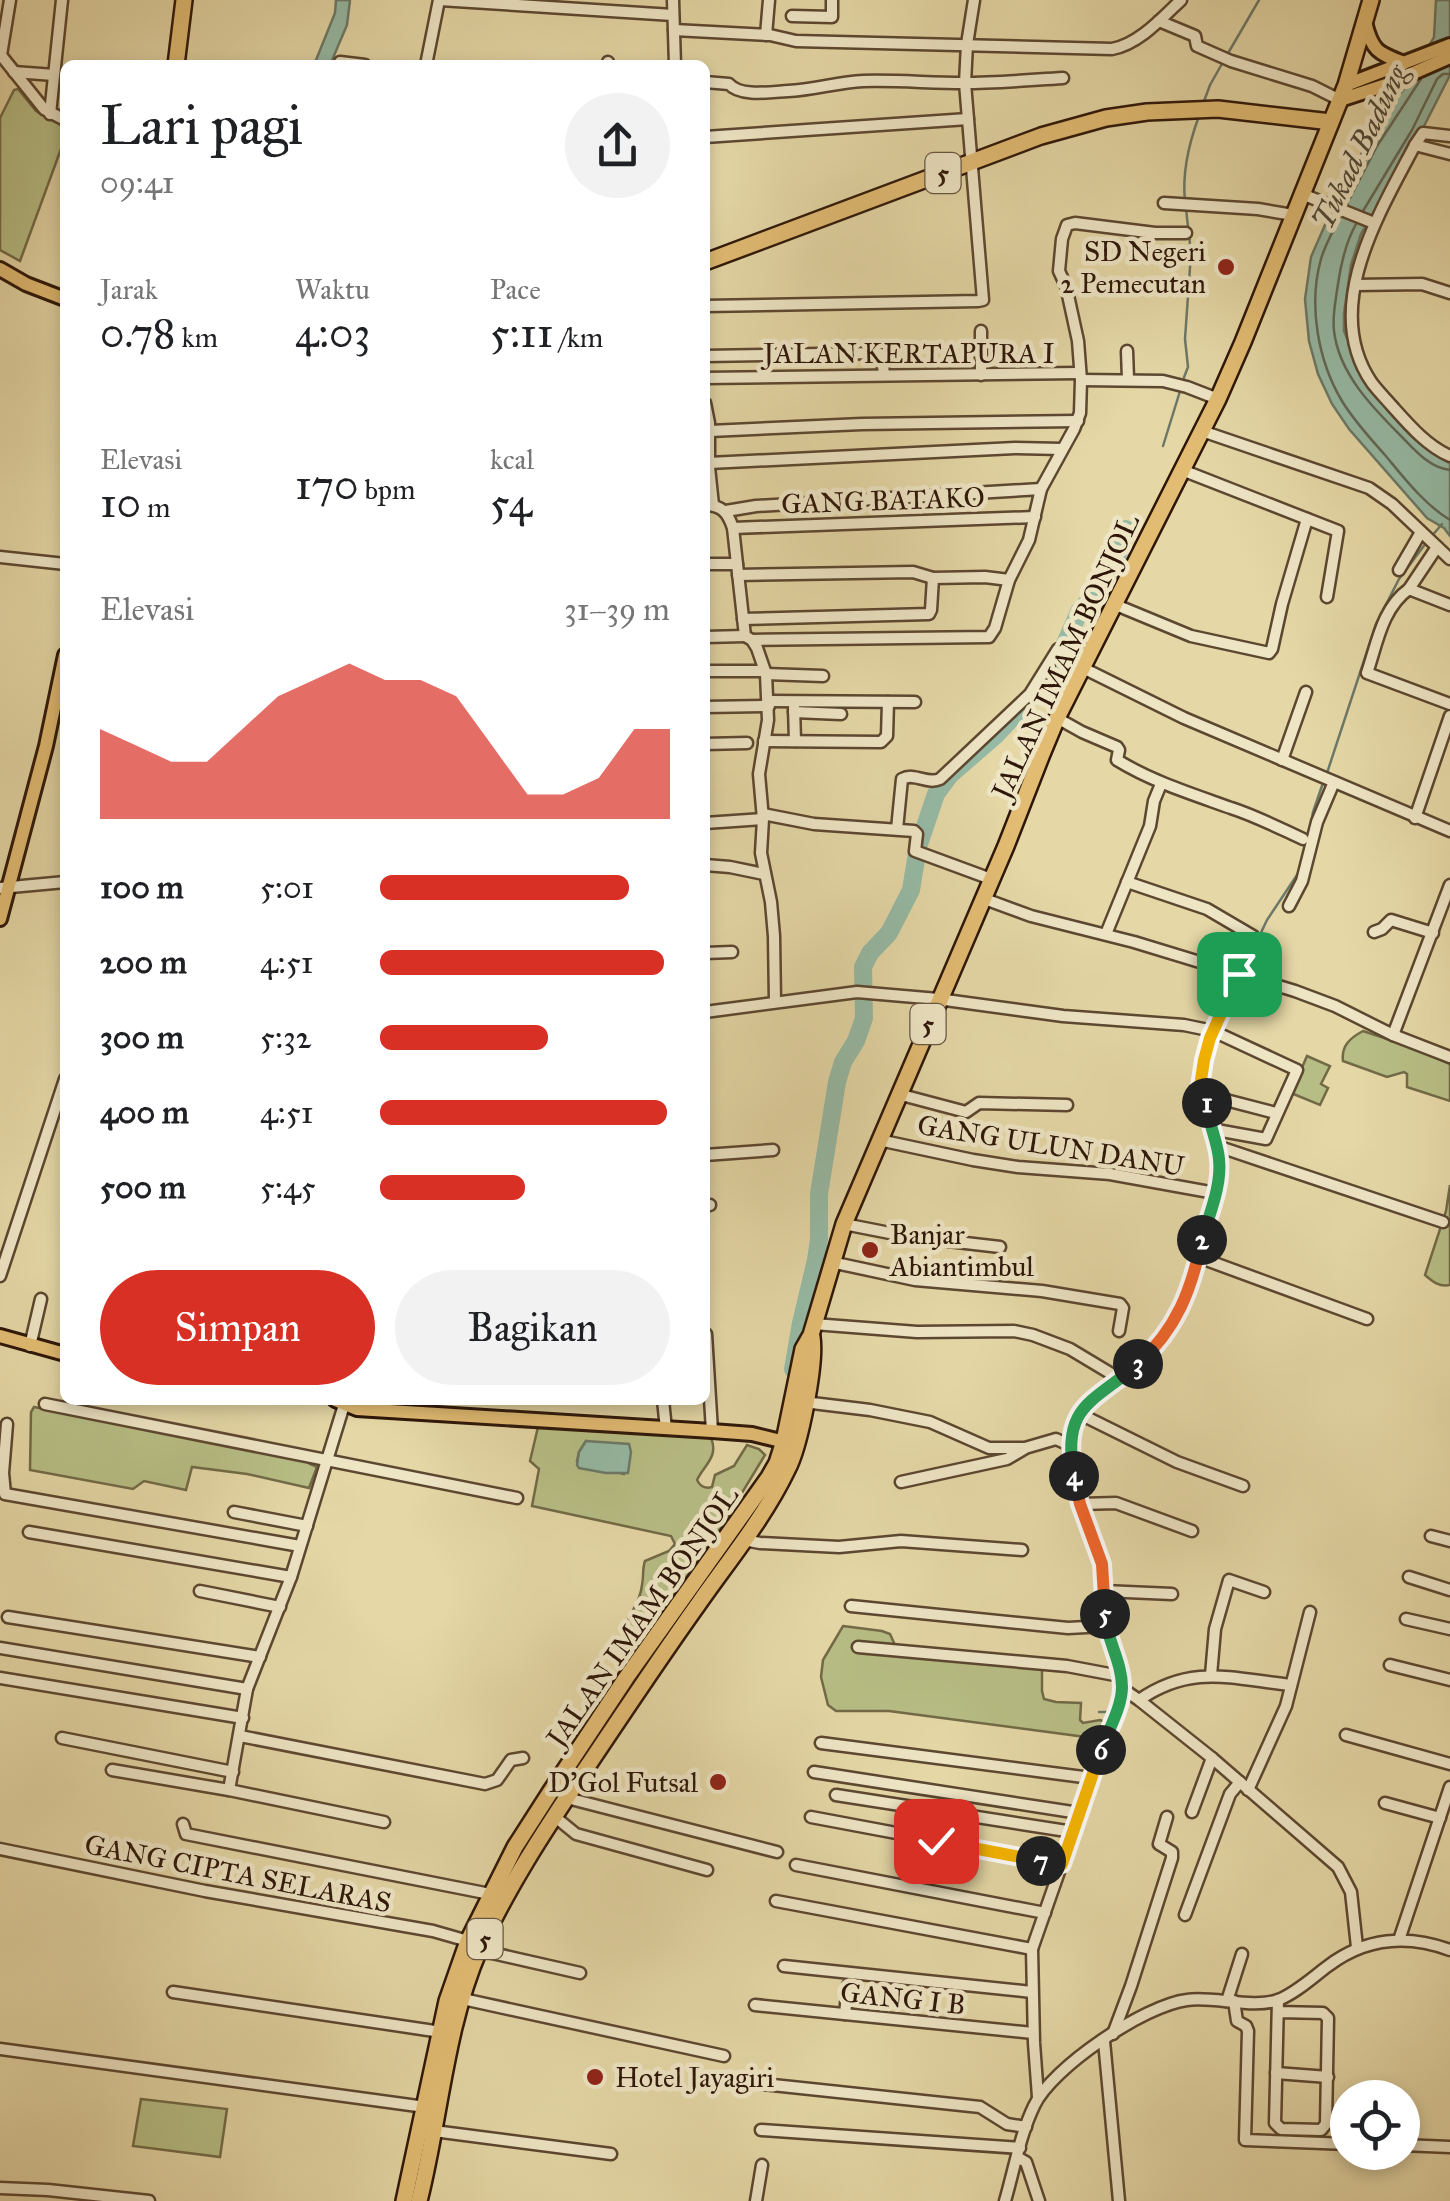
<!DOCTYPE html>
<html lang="id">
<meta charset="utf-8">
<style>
:root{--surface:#fff;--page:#f2f2f2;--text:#202124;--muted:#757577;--accent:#d93025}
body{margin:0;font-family:"IM FELL Great Primer",serif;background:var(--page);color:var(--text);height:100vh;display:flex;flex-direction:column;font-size:38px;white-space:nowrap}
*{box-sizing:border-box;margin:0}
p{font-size:32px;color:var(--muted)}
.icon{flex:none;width:55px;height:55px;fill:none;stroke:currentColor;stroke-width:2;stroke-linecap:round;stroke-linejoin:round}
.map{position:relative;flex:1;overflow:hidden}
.side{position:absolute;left:60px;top:60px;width:650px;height:1345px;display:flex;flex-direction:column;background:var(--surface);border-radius:15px;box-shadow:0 5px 15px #0003}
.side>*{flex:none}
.tools{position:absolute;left:1330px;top:2080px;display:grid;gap:20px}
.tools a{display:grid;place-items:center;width:90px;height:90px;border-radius:50%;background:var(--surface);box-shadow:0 5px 15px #0003;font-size:50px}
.pin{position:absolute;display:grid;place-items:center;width:85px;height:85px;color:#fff;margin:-42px;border-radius:20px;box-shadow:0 5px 15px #0006}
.km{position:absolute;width:50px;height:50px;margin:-25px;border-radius:50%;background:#222;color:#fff;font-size:28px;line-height:50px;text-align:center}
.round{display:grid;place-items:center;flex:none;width:105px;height:105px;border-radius:52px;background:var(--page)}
.summary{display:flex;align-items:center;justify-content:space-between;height:170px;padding:0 40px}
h1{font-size:55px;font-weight:600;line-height:75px}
.stats{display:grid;grid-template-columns:repeat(3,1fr);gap:15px;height:170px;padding:10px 40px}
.stats div{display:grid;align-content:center}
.stats b{font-size:42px;font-weight:600}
.stats small{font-size:28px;font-weight:400}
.stats p{font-size:28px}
.chart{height:280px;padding:20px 40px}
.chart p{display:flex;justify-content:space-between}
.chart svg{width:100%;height:180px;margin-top:10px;fill:var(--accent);opacity:.7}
.button{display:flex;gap:20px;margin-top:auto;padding:20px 40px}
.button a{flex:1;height:115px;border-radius:60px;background:var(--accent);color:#fff;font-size:40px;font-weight:600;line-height:115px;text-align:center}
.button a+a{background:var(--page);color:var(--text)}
ul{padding:0 40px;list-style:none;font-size:32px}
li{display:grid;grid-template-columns:160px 120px 1fr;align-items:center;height:75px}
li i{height:25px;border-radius:12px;background:var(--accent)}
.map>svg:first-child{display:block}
</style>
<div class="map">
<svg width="1450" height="2201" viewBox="0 0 1450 2201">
<rect width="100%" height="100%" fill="#e5d7a6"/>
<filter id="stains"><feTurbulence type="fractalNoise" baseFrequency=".002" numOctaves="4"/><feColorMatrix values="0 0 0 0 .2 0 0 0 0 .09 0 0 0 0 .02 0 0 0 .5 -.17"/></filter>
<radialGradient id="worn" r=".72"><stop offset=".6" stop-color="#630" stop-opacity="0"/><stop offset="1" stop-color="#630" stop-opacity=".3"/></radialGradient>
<g fill="#b7be85" stroke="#726a47" stroke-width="2.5" fill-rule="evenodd">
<path d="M18,89L36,111L65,124V138L20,261L0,250V118L14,90Z"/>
<path d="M1363,1031L1417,1049L1450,1064V1101L1407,1087V1074L1404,1072L1387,1077L1343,1061C1341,1046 1350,1038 1363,1031Z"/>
<path d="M1307,1056L1330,1066L1321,1084L1328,1088L1320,1105L1291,1093Z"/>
<path d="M1450,1185V1285C1439,1287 1433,1282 1425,1275L1446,1211Z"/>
<path d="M34,1407L311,1459L310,1464L317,1467L309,1488L247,1474L192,1467L186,1490L144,1481L133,1489L30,1470L31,1412Z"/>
<path d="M538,1427L697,1434L711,1438C719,1457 704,1465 697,1480C700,1486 705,1489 712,1487L715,1475L734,1466L747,1445L759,1449L765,1455L720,1529L639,1646H628C620,1614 639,1613 642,1585C644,1576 642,1570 645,1561L669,1551L675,1544L671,1536L532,1506L539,1469L530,1461ZM586,1441L630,1452L628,1468L624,1474L577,1461L579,1452Z"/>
<path d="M843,1626L882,1631L890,1634L899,1654L1042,1668V1691L1044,1699L1056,1702L1081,1703L1080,1720L1083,1723L1100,1720L1105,1722L1101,1739L889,1711H836L828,1705L821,1677L823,1660Z"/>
<path d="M141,2099L227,2109L220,2157L133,2146Z"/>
</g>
<g fill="#96baa5" stroke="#6c7967" stroke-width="2.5">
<path d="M336,0H350L347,25L330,65H314L335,13Z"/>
<path d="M1436,0H1450V75L1420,134L1361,234L1351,265L1344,313V331L1367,385L1429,450L1450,462V536L1444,528L1427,518L1349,429L1332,404L1318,374L1309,341L1305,299L1311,257L1328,218L1368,141L1390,105L1404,89L1434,37Z"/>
<path d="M586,1441L629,1444L631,1452L628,1473H606L579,1468L577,1465L579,1452Z"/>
</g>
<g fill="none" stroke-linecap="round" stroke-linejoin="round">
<g stroke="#626857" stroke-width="2.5">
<path d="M1347,204L1377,146L1421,79"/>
<path d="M1363,211L1412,130L1437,79L1443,74H1450"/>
<path d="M1340,217C1333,231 1325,245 1321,259C1308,305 1318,361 1342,401C1354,421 1370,438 1385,455C1405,479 1424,504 1450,520"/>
<path d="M1356,224C1346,242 1341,263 1338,284C1336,299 1332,315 1334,331C1339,373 1371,406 1400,435C1414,449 1429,468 1450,470"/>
</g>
<g stroke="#6c7967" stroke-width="2.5">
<path d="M1227,55L1259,0"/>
<path d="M1203,104L1210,85L1223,62"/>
<path d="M1185,201C1182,173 1189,143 1199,116"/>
<path d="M1183,380L1188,367L1185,339L1191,253L1186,209"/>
<path d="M1163,446L1181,388"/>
<path d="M1431,537L1442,524"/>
<path d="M1327,773L1376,624L1399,579L1426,543"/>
<path d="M1309,835L1313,812L1324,780"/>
<path d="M1257,941L1267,920L1299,872"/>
<path d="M1201,1098C1200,1133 1218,1152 1209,1188"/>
<path d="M1194,1251L1207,1196"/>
<path d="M1147,1348L1166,1323"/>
<path d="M1080,1407L1098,1388"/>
<path d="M1071,1489C1071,1513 1077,1517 1088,1536"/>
<path d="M1098,1592L1100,1619"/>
<path d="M1102,1632L1115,1671"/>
<path d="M1111,1706L1115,1683"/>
<path d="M1099,1712H1108"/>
</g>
<path stroke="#96baa5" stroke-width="18" d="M793,1369L801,1323L816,1260L819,1239V1194L837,1082L843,1062L856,1041L864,1018L863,967L870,953L889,933L911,890L918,847L936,794L950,775L995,736L1032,697L1060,655L1080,610L1099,590L1116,561L1126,529"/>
<defs>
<g id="minor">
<path d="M440,0L673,15"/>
<path d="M673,0L675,65"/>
<path d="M792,16L832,17V0"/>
<path d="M1159,21L1195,36L1197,46L1231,61L1312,86L1340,100"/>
<path d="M674,30L770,35L796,41L1112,49C1139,44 1162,18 1181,0"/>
<path d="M766,35L769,0"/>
<path d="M0,54L44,109L65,120"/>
<path d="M1,55L10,0"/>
<path d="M340,62L365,65"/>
<path d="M426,65L439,0"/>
<path d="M607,65L608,62"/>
<path d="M14,72L54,75"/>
<path d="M705,82L729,84C740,97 771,92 788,91C814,90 838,82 863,81C897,80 930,83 963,83C997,83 1030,80 1063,78"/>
<path d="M50,114L62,0"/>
<path d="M1450,136L1423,133L1415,145C1380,212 1320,308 1372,383C1378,391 1386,399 1392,406C1409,425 1427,446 1450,456"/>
<path d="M705,137L968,119"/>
<path d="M1415,145L1450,154"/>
<path d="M1302,194L1374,223"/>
<path d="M1164,203L1258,209L1293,215"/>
<path d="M1356,285L1422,284L1450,293"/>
<path d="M705,306L978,301L983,300L965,83L967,44L974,0"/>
<path d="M981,331V375"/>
<path d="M1127,351L1128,379"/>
<path d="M705,356L878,353L882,355L884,375"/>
<path d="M705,378L1080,373"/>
<path d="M1081,380L1163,381L1187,387L1218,399"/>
<path d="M705,403L709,423V467L713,505"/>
<path d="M710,431L862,424L1078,421"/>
<path d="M1202,431L1369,488L1392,504L1450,559"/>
<path d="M709,463L1015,448L1062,449"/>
<path d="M1182,470L1338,531L1327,597"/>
<path d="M1041,489L1074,429L1080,413L1081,380L1078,341L1066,286L1059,271L1062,239L1067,225L1075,223L1155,233H1186"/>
<path d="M705,505C722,505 728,513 733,528L745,636L752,640L757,648L766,674L768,720L759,774L763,819L761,853L771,902L774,936L775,1002"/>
<path d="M726,511L756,506L1041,489L1029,540L1009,580L995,628L989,637L752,640"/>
<path d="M733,528L1035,517"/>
<path d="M1437,547L1409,589C1382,608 1377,644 1367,673L1450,704"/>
<path d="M0,557L65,564"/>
<path d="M705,564H737"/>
<path d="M1399,570L1421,532"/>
<path d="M738,575L913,572L933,578L985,577L1009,580"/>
<path d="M1409,589L1450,605"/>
<path d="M1116,605L1191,636L1269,653L1272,649L1282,604L1307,519"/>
<path d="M743,619L929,614L931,610L933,578"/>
<path d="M705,637L745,636"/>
<path d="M1083,668L1184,718L1450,831"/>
<path d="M705,671H765"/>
<path d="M766,674L823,676"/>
<path d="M768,701L915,702"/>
<path d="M705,707L769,706"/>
<path d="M794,707L795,741"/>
<path d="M794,712L841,714"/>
<path d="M1057,718L1082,732L1117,747L1119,750L1117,760C1153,782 1192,794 1231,808C1256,816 1279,828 1303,839"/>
<path d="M764,741L881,742L887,736L888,702"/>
<path d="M705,744L747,743"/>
<path d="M1282,760L1306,692"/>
<path d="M763,814L814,824L914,831L917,834L915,851L991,879"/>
<path d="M1415,818L1450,716"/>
<path d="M705,823L763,819"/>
<path d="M897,829L902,779C915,772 927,785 940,779L1030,694L1058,649L1084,666"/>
<path d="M705,865L730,867L764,874"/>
<path d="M1127,882L1207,909L1253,936V943L1210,1038L1204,1061L1199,1093L1276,1113"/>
<path d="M0,888L65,882"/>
<path d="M982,898L1031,916L1134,942L1295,991L1335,1006L1393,1035L1450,1057"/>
<path d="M1289,906L1302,881L1317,822L1334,782"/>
<path d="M1374,932L1382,929L1391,920L1433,933"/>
<path d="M1106,934L1150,826L1154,801L1161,784"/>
<path d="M705,953L732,952"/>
<path d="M705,1012L857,992L938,999L1063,1016L1184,1025L1213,1031L1297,1070L1266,1139L1211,1129"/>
<path d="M1393,1035L1450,885"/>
<path d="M898,1094L966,1112L979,1103L1067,1105"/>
<path d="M1207,1096L1208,1124L1217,1146"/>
<path d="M879,1140L973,1160L1018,1167L1110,1174L1215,1193"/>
<path d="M705,1155L773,1150"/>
<path d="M705,1206L710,1205"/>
<path d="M844,1224L905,1236L1000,1247"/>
<path d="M1198,1257L1367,1319"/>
<path d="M831,1262L915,1280L1042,1291L1120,1304L1123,1308L1119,1331"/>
<path d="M0,1276L65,1079"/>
<path d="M814,1324L917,1332L1014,1331L1033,1335L1070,1349L1120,1379"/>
<path d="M706,1334L712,1431"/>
<path d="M30,1346L41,1299"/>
<path d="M663,1400L666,1429"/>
<path d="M804,1402L870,1410L930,1422L989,1448H1025L1056,1439L1069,1445"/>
<path d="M45,1404L517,1498"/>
<path d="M1080,1414L1177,1462L1243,1486"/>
<path d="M7,1424L3,1473L5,1494L300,1546"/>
<path d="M901,1482L1007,1459L1024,1449"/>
<path d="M1080,1504L1116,1503L1192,1531"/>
<path d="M234,1512L307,1526"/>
<path d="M29,1532L291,1577"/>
<path d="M1431,1536L1450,1541"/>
<path d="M744,1540L760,1543L839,1547L901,1541L1022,1550"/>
<path d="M1409,1577L1450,1590"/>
<path d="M200,1591L280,1607"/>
<path d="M1104,1591L1172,1594"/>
<path d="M851,1606L1068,1628L1105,1626"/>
<path d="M8,1617L260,1657"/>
<path d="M1406,1619L1450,1629"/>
<path d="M858,1647L1067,1666L1120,1676"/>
<path d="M0,1648L247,1689"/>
<path d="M1390,1665L1450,1680"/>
<path d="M1211,1675L1215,1629L1229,1580L1264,1592"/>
<path d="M0,1678L243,1718"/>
<path d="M1123,1689L1139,1700L1212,1758L1338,1867L1351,1892L1357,1947"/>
<path d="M1139,1700C1192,1663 1233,1679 1291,1685"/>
<path d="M1346,1735L1450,1764"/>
<path d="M240,1736L485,1784L497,1780L511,1760L523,1758"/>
<path d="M62,1738L233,1772"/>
<path d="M821,1743L1091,1778"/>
<path d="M112,1770L229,1790L384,1822"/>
<path d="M814,1772L1079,1813"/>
<path d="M229,1790L247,1689L291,1577L344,1405"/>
<path d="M1248,1790L1286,1706L1310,1612"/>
<path d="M836,1795L1073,1832"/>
<path d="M567,1798L777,1852"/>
<path d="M1385,1803L1440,1818"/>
<path d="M1192,1812L1212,1758"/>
<path d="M554,1816L576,1834L707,1870"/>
<path d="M811,1817L1061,1864"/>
<path d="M183,1824L186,1834L490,1894"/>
<path d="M0,1849L205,1891L433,1931L468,1941"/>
<path d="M796,1865L1045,1913"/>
<path d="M776,1901L1032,1949"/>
<path d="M1185,1915L1230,1794L1240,1782"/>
<path d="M1399,1940L1450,1787"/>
<path d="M479,1950L580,1973"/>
<path d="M784,1966L1032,1992"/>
<path d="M173,1992L441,2032"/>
<path d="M463,1999L724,2056"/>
<path d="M1278,2000L1275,2123L1281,2129L1321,2130L1326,2124L1328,2018L1323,2013L1278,2012"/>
<path d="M1227,2001L1242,1954"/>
<path d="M1234,2001L1237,2021L1246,2026L1248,2031L1245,2140L1348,2144"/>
<path d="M755,2005L1033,2033"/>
<path d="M845,2014L848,1985"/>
<path d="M1113,2034L1131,1986L1172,1858V1852L1159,1844L1167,1817"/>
<path d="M1104,2041L1119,2201"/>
<path d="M0,2049L425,2107"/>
<path d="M1276,2073L1328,2077"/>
<path d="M754,2083L980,2107L1007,2124L1026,2127"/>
<path d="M1038,2097L1034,2043L1032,1949L1123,1689C1120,1674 1119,1659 1114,1645C1111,1637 1107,1631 1105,1623C1102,1604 1105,1583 1101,1563C1093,1526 1067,1484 1069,1446C1072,1398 1123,1381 1151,1351C1186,1312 1192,1277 1206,1228C1213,1200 1222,1175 1217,1146L1443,1222"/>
<path d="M761,2130L1020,2148"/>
<path d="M434,2131L611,2154"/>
<path d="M1402,2145L1450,2147"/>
<path d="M1017,2157L1026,2162L1039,2201"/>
<path d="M0,2188L48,2190L149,2201"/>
<path d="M756,2201L762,2165"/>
<path d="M1005,2201C1014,2170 1020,2135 1034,2106C1051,2068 1145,2005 1187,2000C1213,1996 1254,2009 1278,2000C1296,1993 1313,1977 1328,1966C1365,1938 1407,1934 1450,1950"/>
</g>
<g id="major">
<path d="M1365,22C1372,51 1378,53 1404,63"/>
<path d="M1346,85L1450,45"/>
<path d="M1340,100L1386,85L1450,57"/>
<path d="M0,269L26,284L65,299"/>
<path d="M0,919L46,746L65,655"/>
<path d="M0,1336L65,1354"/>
<path d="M335,1400L357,1409L712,1431L752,1434L789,1443"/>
</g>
<g id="highway">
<path d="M176,65L184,0"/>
<path d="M705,262L1041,136L1106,118L1147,112L1218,109L1331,122"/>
<path d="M404,2201L447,2001L468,1941L515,1847L551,1791L626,1678L769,1477L777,1463L784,1441L803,1349L811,1335L844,1224L1006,846L1042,754L1057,718L1218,399L1243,342L1346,85L1371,0"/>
<path d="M419,2201C440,2118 445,2029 479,1950C507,1887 545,1830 583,1773C621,1716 659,1659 699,1603C729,1560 764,1518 787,1470C800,1446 816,1363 812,1337"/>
</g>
</defs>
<use href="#minor" stroke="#5c4730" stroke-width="15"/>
<use href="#major" stroke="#2e1709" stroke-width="18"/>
<use href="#highway" stroke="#2e1709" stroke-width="20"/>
<use href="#minor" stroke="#eee5c5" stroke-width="10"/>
<use href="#major" stroke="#e2bc73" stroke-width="12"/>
<use href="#highway" stroke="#e2bc73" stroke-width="15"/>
</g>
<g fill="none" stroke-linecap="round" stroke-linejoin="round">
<defs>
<path id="split-1" d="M1207,1103V1096L1199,1093L1204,1060L1210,1038L1239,974"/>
<path id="split-2" d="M1202,1240C1209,1214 1222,1186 1219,1159C1217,1138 1208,1125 1207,1103"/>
<path id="split-3" d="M1138,1364C1177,1328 1191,1291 1202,1240"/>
<path id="split-4" d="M1074,1476C1061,1405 1093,1403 1138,1364"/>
<path id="split-5" d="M1074,1476L1080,1504L1102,1564L1105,1614"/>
<path id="split-6" d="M1101,1750C1108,1731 1122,1707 1122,1687C1122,1661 1106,1639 1105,1614"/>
<path id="split-7" d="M1041,1861L1062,1864L1101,1750"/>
<path id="split-8" d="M936,1841L1041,1861"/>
</defs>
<use href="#split-1" stroke="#fff" stroke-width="20"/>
<use href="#split-2" stroke="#fff" stroke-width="20"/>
<use href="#split-3" stroke="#fff" stroke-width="20"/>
<use href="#split-4" stroke="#fff" stroke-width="20"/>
<use href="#split-5" stroke="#fff" stroke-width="20"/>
<use href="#split-6" stroke="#fff" stroke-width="20"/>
<use href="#split-7" stroke="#fff" stroke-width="20"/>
<use href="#split-8" stroke="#fff" stroke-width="20"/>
<use href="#split-1" stroke="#f5b400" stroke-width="12"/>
<use href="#split-2" stroke="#22a559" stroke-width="12"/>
<use href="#split-3" stroke="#f0652b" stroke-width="12"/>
<use href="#split-4" stroke="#22a559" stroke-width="12"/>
<use href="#split-5" stroke="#f0652b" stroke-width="12"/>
<use href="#split-6" stroke="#22a559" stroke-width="12"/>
<use href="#split-7" stroke="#f5b400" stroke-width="12"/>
<use href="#split-8" stroke="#f5b400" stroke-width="12"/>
</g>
<g fill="#8f2418" stroke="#eee5c5" stroke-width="4">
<circle cx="1226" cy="267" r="10"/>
<circle cx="870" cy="1250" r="10"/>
<circle cx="718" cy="1782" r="10"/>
<circle cx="595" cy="2077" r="10"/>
</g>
<g text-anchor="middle" stroke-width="9" stroke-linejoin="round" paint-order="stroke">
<g fill="#eee5c5" stroke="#685541" stroke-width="2.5">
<rect x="925.5" y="153" width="35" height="40" rx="8"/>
<rect x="910.5" y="1004" width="35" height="40" rx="8"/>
<rect x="467.5" y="1919" width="35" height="40" rx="8"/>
</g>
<g font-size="25" font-weight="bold" fill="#2e1709">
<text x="943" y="182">5</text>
<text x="928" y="1033">5</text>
<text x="485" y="1948">5</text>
</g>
<g font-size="28" fill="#2e1709" stroke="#eee5c5" text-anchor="end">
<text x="1206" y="261">SD Negeri<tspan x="1206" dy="32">2 Pemecutan</tspan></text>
<text x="890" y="1244" text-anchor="start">Banjar<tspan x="890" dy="32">Abiantimbul</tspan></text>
<text x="698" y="1792">D'Gol Futsal</text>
<text x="615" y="2087" text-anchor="start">Hotel Jayagiri</text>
</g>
<g font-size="28" fill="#2e1709" stroke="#eee5c5">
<text x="909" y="363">JALAN KERTAPURA I</text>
<text transform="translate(883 500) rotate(-2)" y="10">GANG BATAKO</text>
<text transform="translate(1065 656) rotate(-65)" y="10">JALAN IMAM BONJOL</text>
<text transform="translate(1051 1145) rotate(9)" y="10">GANG ULUN DANU</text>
<text transform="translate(642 1616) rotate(-55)" y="10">JALAN IMAM BONJOL</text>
<text transform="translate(238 1873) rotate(11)" y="10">GANG CIPTA SELARAS</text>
<text transform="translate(903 1998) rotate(6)" y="10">GANG I B</text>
</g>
<g font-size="30" font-style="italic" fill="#4d4838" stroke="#eee5c5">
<text transform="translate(1360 147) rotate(-64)" y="10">Tukad Badung</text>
</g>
</g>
<rect width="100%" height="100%" filter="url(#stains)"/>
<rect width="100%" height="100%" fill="url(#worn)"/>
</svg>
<div class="tools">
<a><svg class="icon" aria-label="locate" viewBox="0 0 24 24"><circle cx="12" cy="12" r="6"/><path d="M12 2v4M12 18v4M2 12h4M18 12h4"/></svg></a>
</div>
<div class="pin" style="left:1239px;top:974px;background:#1e9e55"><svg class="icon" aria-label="arrive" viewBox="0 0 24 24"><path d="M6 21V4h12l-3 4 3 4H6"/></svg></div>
<div class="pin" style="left:936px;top:1841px;background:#d93025"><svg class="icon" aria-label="check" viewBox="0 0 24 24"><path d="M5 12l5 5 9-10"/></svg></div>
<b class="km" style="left:1207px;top:1103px">1</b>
<b class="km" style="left:1202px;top:1240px">2</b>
<b class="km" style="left:1138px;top:1364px">3</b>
<b class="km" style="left:1074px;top:1476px">4</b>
<b class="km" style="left:1105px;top:1614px">5</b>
<b class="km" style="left:1101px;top:1750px">6</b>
<b class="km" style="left:1041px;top:1861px">7</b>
<section class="side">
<div class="summary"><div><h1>Lari pagi</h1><p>09:41</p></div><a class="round"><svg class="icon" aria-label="share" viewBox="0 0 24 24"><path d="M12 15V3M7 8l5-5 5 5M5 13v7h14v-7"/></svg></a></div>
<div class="stats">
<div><p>Jarak</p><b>0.78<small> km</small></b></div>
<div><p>Waktu</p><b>4:03</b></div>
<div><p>Pace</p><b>5:11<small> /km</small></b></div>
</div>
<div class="stats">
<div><p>Elevasi</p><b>10<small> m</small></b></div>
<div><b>170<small> bpm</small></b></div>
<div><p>kcal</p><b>54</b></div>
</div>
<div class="chart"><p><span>Elevasi</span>31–39 m</p>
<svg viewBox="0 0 160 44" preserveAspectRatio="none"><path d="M0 44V22L10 26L20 30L30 30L40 22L50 14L60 10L70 6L80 10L90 10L100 14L110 26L120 38L130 38L140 34L150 22L160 22V44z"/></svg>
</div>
<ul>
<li><b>100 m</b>5:01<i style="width:86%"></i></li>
<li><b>200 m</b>4:51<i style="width:98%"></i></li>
<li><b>300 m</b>5:32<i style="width:58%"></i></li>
<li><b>400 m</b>4:51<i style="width:99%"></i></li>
<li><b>500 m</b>5:45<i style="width:50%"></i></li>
</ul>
<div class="button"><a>Simpan</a><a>Bagikan</a></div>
</section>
</div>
